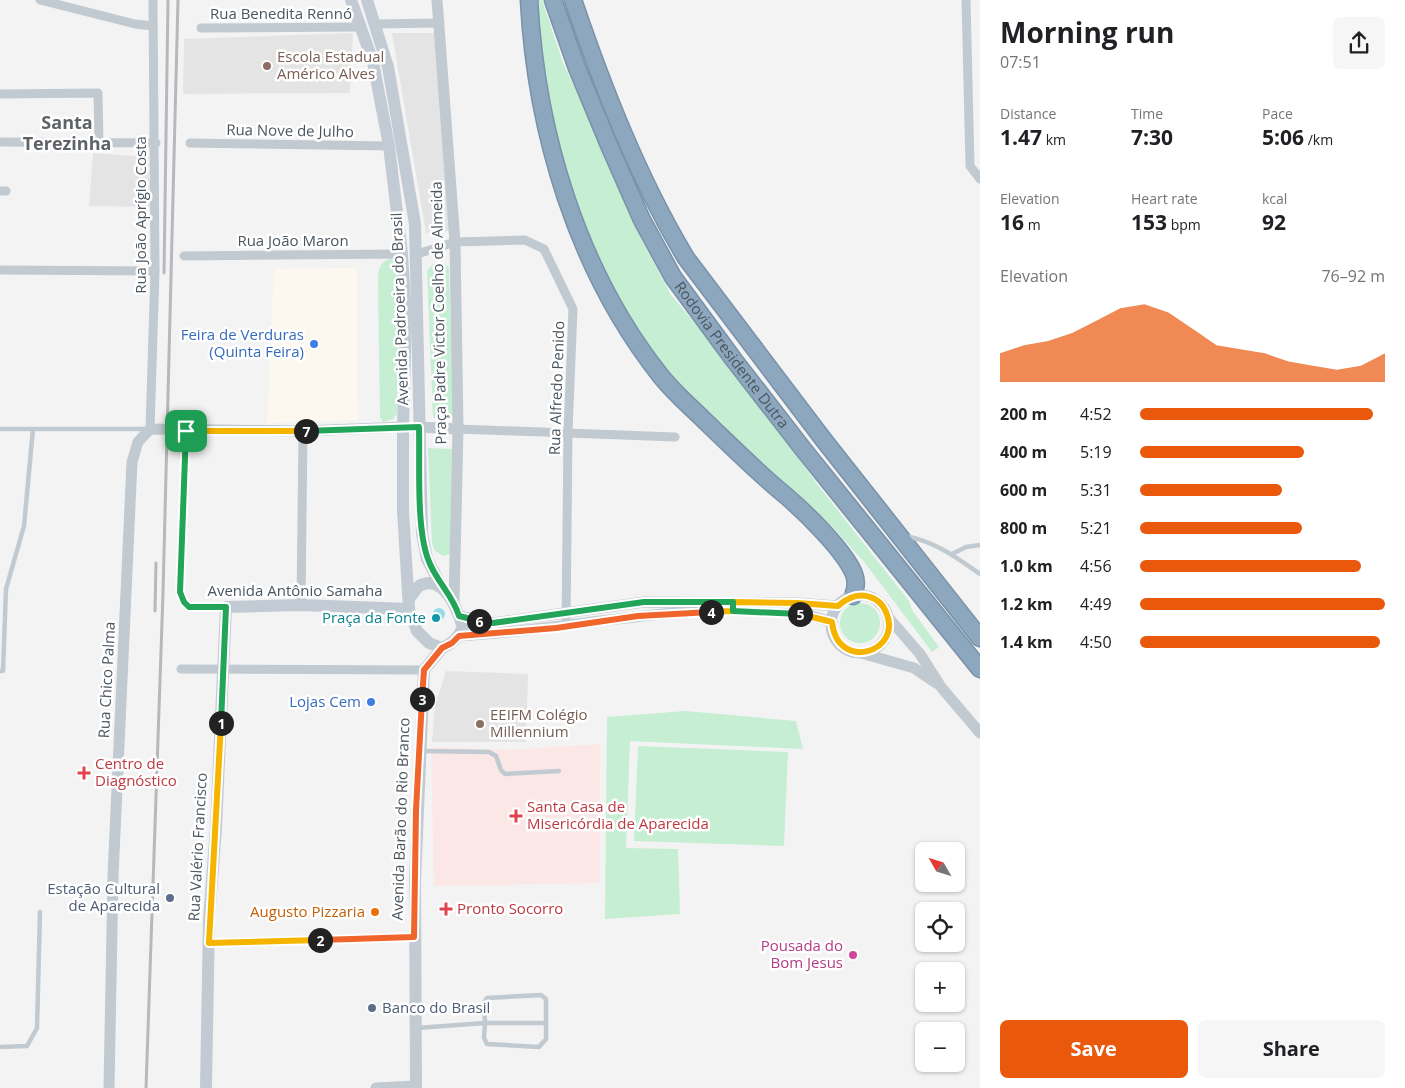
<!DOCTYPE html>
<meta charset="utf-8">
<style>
:root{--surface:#fff;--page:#f6f6f6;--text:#202124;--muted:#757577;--accent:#ea580c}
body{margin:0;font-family:"Open Sans",sans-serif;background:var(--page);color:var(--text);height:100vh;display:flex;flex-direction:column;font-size:19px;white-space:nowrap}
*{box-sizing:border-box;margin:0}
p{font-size:16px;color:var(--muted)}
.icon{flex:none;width:28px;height:28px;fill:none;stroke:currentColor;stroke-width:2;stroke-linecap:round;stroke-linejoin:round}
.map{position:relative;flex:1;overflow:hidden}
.sheet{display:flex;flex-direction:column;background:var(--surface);width:425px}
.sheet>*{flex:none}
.needle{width:32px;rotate:309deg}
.buttons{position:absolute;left:915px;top:842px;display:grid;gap:10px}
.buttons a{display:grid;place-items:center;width:50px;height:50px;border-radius:8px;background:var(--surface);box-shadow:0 1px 4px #0004;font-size:25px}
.pin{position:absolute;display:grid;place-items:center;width:42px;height:42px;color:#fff;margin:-21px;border-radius:10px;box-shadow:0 2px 8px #0006}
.km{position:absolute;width:25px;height:25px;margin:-12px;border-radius:50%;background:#222;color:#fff;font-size:14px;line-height:25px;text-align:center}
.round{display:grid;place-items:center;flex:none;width:52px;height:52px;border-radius:8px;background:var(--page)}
.overview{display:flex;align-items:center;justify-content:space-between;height:85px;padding:0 20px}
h1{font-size:28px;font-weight:700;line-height:38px}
.metrics{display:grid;grid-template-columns:repeat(3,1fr);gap:8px;height:85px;padding:5px 20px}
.metrics div{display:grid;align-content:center}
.metrics b{font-size:21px;font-weight:700}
.metrics small{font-size:14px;font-weight:400}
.metrics p{font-size:14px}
.chart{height:140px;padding:10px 20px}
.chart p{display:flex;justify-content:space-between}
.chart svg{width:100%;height:90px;margin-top:5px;fill:var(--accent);opacity:.7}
.cta{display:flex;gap:10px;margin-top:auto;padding:10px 20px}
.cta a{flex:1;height:58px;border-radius:8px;background:var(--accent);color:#fff;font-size:20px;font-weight:700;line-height:58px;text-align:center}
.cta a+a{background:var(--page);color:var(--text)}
ul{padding:0 20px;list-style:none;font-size:16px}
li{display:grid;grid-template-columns:80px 60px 1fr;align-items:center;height:38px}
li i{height:12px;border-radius:6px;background:var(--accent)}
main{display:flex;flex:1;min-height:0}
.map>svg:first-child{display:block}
</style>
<main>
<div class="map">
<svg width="980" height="1088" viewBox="0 0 980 1088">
<rect width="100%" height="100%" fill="#f4f3f3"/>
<path fill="#fcf8ef" d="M357,268L358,420L267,423L274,269Z"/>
<g fill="#e5e4e4">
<path d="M353,33L350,93L183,94L184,39Z"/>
<path d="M392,33H434L451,231L426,233Z"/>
<path d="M93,153L149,157L150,207L89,206Z"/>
<path d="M446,671L528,674L526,742H432L435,706Z"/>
</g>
<path fill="#fbe7e6" d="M600,744V883L434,886L431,747L510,750Z"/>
<g fill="#c5eed3">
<path d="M534,0H542L563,63L603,148L632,221L671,295L742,379L817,484L909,601L912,610L939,647L932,652L865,563L837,532L798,494L684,395L631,328L581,222L561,157L544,83Z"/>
<path d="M392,258L397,260L399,274L397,414L393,419L383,422L380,417L378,284C378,271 378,262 392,258Z"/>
<path d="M443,263L449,267L453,414L449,420H438L433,417L427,271L433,264Z"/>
<path d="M428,448L452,449L450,554L443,556L435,551L432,544Z"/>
<circle cx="860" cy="623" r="20"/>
<path d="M686,711L796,721L803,749L630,741L626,848L678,849L680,914L605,919L607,717Z"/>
<path d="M638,746L788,752L784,846L634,841Z"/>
</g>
<circle fill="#95dae8" cx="439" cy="614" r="6"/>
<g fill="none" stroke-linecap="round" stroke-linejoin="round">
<defs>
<g id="motorway">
<path d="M529,0C536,132 577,270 660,375C673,392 690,406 705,421C731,446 757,472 785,495C805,512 845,551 854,574C857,582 856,589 853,596"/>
<path id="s1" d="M553,0L577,68L609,145L642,220L673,277L734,360L803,449L980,669"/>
<path d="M573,0C603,88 638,178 686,258L823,439L980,638"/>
</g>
</defs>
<use href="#motorway" stroke="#7992a9" stroke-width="19"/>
<g stroke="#c1cad0" stroke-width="4.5">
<path d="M0,429H33"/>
<path d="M904,536C933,540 957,558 980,574"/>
<path d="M952,554L966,547L980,545"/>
<path d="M0,671H3L6,589L24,526L33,429H146"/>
<path d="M421,751L489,752L496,756L501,770L505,774L559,771"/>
<path d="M417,1028L485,1023L484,1003L487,998L541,995L546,999V1039L539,1047L487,1044L484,1038L485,1023H545"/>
<path d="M0,1047L27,1046L37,1028L40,912"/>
</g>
<g stroke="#c1cad0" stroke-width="9">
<path d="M40,0L135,24L153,26"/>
<path d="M966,0L970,166L980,179"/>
<path d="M374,24L440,23"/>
<path d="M201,28L360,27"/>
<path d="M0,94L98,93L99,142"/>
<path d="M0,142L156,143"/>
<path d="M190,143L389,146"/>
<path d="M0,191H6"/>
<path d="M417,254L455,242L525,240L544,249L573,309L568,432L566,626"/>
<path d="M184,256L402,254"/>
<path d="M0,270L155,271"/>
<path d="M150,429L155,271L153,0"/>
<path d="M458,429L675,437"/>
<path d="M186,431L180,592L184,602L189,607H226"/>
<path d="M301,605L303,431"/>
<path d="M181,669L424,670"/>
<path d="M209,943L414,937"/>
</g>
<g stroke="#c1cad0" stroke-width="11">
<path d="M437,0L455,242L458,429L454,602"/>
<path d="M419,427L458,429"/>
<circle cx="860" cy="624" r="29"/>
<path d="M459,616L493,623L644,602L798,603L838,606"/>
<path d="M888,617L920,654L941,687L980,733"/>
<path d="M459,636C570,630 680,602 791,612C805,613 819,619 832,622"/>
<path d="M861,653L914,668L936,683"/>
<path d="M109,1088L113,876L132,462L138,442L150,429L303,431L403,427"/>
<path d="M376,1088L416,1086"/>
</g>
<g stroke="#c2cbd4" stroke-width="12">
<path d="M351,0L373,62L389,146L402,254L406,318L403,427V511L409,609L417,631L429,643L442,648C453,643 458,638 463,627C458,612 444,572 419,586C416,589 412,595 409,599"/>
<path d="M367,0L388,67L415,224L422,534L427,559L443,589"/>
<path d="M206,1088L209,920L216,827L226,607L301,605L409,609"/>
<path d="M416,1088L415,880L424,670L442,648"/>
</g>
<use href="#motorway" stroke="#8da7be" stroke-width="16"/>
<g stroke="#b5b8bc" stroke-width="3">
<path d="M164,273L168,0"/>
<path d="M155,611L156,563"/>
<path d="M146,1088L163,593L178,0"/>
</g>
</g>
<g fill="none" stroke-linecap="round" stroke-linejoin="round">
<defs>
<path id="split-1" d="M186,431L180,592L184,602L189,607H226L221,723"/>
<path id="split-2" d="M221,723L209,943L320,940"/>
<path id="split-3" d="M320,940L414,937L416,810L422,699"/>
<path id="split-4" d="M422,699L424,670L442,648L452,643L459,636L556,628L638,616L711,612"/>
<path id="split-5" d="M711,612L733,611V602L798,603L838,606C847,598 858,593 870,597C877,599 883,605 886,612C904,652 837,673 832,622L800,614"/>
<path id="split-6" d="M479,621L493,623L644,602H733V611L800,614"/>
<path id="split-7" d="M306,431L419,427C420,463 416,527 428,559C435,580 453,595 459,616L479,621"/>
<path id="split-8" d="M186,431H306"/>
</defs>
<use href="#split-1" stroke="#fff" stroke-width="10"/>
<use href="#split-2" stroke="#fff" stroke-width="10"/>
<use href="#split-3" stroke="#fff" stroke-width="10"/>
<use href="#split-4" stroke="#fff" stroke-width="10"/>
<use href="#split-5" stroke="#fff" stroke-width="10"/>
<use href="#split-6" stroke="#fff" stroke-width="10"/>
<use href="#split-7" stroke="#fff" stroke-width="10"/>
<use href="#split-8" stroke="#fff" stroke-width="10"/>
<use href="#split-1" stroke="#22a559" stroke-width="6"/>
<use href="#split-2" stroke="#f5b400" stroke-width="6"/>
<use href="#split-3" stroke="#f0652b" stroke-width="6"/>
<use href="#split-4" stroke="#f0652b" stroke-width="6"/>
<use href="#split-5" stroke="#f5b400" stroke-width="6"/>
<use href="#split-6" stroke="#22a559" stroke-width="6"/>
<use href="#split-7" stroke="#22a559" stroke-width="6"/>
<use href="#split-8" stroke="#f5b400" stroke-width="6"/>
</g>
<g fill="#8d6e63" stroke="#fff" stroke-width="2">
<circle cx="267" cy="66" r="5"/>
<circle cx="480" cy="724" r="5"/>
</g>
<g fill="#3f7fe0" stroke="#fff" stroke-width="2">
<circle cx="314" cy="344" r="5"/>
<circle cx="371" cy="702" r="5"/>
</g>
<circle fill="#0f9aa8" stroke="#fff" stroke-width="2" cx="436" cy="618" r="5"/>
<g fill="#e0444e" stroke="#fff" stroke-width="2">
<path d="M81.5 765.5h5v5h5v5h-5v5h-5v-5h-5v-5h5z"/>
<path d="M513.5 808.5h5v5h5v5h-5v5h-5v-5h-5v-5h5z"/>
<path d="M443.5 901.5h5v5h5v5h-5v5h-5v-5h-5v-5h5z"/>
</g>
<g fill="#5c6f8a" stroke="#fff" stroke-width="2">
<circle cx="170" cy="898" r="5"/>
<circle cx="372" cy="1008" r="5"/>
</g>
<circle fill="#e8710a" stroke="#fff" stroke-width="2" cx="375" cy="912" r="5"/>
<circle fill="#d1479c" stroke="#fff" stroke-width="2" cx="853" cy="955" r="5"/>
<g text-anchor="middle" stroke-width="5" stroke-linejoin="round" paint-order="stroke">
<g font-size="15" fill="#4b565f" stroke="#fff">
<text x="281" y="19">Rua Benedita Rennó</text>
<text transform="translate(290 131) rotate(1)" y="5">Rua Nove de Julho</text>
<text transform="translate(141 215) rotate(-90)" y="5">Rua João Aprígio Costa</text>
<text x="293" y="246">Rua João Maron</text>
<text transform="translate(400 309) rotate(-92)" y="5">Avenida Padroeira do Brasil</text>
<text transform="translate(439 313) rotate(-91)" y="5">Praça Padre Victor Coelho de Almeida</text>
<text dy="5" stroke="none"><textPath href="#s1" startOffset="400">Rodovia Presidente Dutra</textPath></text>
<text transform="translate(557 388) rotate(-88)" y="5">Rua Alfredo Penido</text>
<text x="295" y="596">Avenida Antônio Samaha</text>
<text transform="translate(107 680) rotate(-87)" y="5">Rua Chico Palma</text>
<text transform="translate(401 819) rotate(-88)" y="5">Avenida Barão do Rio Branco</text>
<text transform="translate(198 847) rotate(-87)" y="5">Rua Valério Francisco</text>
</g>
<g font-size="15" fill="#785e54" stroke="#fff" text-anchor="start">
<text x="277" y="62">Escola Estadual<tspan x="277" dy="17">Américo Alves</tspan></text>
<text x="490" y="720">EEIFM Colégio<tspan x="490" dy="17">Millennium</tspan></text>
</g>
<g font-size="15" fill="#366cbe" stroke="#fff" text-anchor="end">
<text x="304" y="340">Feira de Verduras<tspan x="304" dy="17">(Quinta Feira)</tspan></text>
<text x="361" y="707">Lojas Cem</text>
</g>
<g font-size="15" fill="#0d838f" stroke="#fff" text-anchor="end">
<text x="426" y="623">Praça da Fonte</text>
</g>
<g font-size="15" fill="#be3a42" stroke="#fff" text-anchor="start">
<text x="95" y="769">Centro de<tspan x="95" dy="17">Diagnóstico</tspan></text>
<text x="527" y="812">Santa Casa de<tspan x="527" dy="17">Misericórdia de Aparecida</tspan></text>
<text x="457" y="914">Pronto Socorro</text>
</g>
<g font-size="15" fill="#4e5e75" stroke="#fff" text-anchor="end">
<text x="160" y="894">Estação Cultural<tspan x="160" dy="17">de Aparecida</tspan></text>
<text x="382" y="1013" text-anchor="start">Banco do Brasil</text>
</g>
<g font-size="15" fill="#c56008" stroke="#fff" text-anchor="end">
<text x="365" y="917">Augusto Pizzaria</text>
</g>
<g font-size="15" fill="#b23c85" stroke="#fff" text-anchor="end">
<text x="843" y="951">Pousada do<tspan x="843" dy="17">Bom Jesus</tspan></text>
</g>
<g font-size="18" font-weight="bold" fill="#5f6367" stroke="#fff">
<text x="67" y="129">Santa<tspan x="67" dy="21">Terezinha</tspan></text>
</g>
</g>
</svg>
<div class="buttons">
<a><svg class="needle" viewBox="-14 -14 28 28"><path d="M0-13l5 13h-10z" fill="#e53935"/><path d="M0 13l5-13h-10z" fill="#757577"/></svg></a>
<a><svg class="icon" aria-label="locate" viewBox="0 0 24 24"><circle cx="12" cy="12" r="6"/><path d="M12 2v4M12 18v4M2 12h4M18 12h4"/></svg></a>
<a>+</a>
<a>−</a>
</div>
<div class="pin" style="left:186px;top:431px;background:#1e9e55"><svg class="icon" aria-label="arrive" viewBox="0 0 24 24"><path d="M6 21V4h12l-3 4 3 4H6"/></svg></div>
<b class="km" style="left:221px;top:723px">1</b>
<b class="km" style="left:320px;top:940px">2</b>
<b class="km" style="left:422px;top:699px">3</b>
<b class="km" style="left:711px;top:612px">4</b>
<b class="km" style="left:800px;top:614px">5</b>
<b class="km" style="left:479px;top:621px">6</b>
<b class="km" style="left:306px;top:431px">7</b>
</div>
<section class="sheet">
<div class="overview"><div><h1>Morning run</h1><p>07:51</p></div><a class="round"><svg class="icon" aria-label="share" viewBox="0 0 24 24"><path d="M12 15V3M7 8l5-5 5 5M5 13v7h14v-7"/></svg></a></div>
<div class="metrics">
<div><p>Distance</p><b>1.47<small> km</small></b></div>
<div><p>Time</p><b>7:30</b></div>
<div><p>Pace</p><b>5:06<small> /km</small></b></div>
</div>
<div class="metrics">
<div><p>Elevation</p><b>16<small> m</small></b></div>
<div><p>Heart rate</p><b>153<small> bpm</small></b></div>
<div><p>kcal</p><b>92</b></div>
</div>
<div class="chart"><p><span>Elevation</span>76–92 m</p>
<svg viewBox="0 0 160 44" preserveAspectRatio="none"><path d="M0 44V30L10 26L20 24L30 20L40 14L50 8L60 6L70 10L80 18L90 26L100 28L110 30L120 34L130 36L140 38L150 36L160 30V44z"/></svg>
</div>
<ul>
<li><b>200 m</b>4:52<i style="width:95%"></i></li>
<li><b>400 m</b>5:19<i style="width:67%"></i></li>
<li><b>600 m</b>5:31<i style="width:58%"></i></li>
<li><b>800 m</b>5:21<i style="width:66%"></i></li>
<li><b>1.0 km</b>4:56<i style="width:90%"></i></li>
<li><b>1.2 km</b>4:49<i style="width:100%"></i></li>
<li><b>1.4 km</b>4:50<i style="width:98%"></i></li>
</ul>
<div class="cta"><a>Save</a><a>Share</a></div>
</section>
</main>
